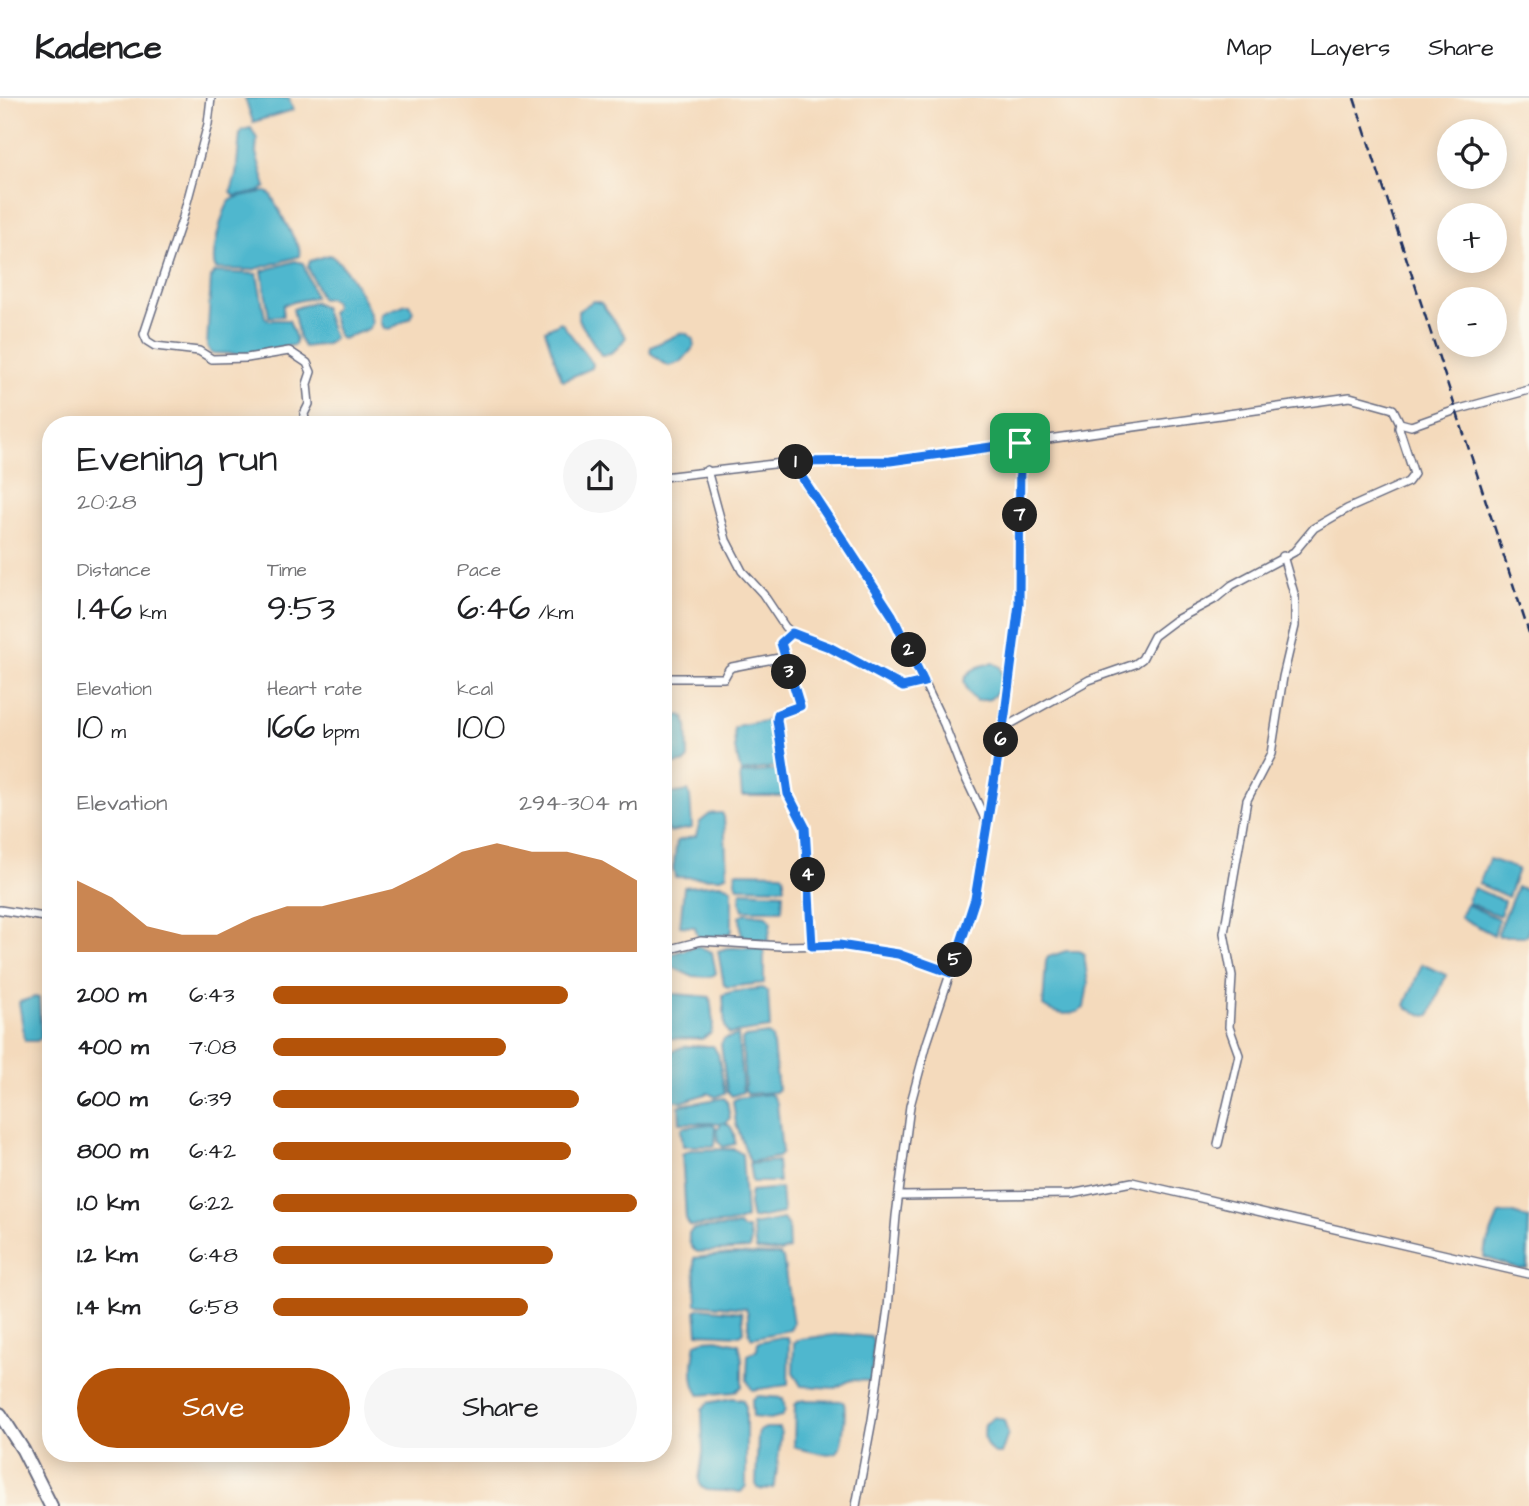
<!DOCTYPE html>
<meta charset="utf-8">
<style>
:root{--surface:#fff;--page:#f6f6f6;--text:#202124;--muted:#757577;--line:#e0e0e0;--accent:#b45309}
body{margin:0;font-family:"Architects Daughter",sans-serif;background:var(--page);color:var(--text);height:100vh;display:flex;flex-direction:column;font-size:26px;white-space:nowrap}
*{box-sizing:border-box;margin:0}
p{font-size:23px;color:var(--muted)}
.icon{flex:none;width:38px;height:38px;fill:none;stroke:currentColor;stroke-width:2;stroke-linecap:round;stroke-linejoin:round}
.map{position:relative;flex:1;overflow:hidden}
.drawer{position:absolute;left:42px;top:318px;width:630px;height:1046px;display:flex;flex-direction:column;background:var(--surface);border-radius:28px;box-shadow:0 4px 18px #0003}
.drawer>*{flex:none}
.controls{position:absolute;left:1437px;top:21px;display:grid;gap:14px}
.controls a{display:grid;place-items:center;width:70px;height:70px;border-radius:50%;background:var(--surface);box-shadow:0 4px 18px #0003;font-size:35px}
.pin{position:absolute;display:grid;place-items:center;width:60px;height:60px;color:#fff;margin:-30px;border-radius:14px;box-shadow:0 4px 10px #0006}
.km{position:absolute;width:35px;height:35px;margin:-18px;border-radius:50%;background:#222;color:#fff;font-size:19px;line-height:35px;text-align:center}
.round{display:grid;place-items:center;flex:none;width:74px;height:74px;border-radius:37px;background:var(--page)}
.overview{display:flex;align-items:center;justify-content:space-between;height:119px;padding:0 35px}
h1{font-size:38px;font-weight:600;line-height:52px}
.stats{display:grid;grid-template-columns:repeat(3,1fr);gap:10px;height:119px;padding:7px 35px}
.stats div{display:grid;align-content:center}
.stats b{font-size:35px;font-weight:600}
.stats small{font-size:19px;font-weight:400}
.stats p{font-size:19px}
.chart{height:196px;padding:14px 35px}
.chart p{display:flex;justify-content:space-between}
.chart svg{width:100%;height:126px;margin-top:7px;fill:var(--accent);opacity:.7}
.cta{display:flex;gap:14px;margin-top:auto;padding:14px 35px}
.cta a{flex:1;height:80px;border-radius:42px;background:var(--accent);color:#fff;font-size:28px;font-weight:600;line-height:80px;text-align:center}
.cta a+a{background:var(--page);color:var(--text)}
ul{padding:0 35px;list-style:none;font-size:23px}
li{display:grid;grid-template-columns:112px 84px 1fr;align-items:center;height:52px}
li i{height:18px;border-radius:9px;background:var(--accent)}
header{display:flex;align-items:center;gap:42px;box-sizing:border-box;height:98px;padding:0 35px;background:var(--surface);border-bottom:2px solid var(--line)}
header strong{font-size:33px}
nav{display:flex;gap:38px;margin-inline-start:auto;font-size:24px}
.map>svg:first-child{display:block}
</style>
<header>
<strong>Kadence</strong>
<nav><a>Map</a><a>Layers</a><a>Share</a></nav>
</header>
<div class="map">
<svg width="1529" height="1408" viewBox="0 0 1529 1408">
<rect width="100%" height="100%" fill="#fbf7ec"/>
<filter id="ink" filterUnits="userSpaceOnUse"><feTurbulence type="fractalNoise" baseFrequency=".0143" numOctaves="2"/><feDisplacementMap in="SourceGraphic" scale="14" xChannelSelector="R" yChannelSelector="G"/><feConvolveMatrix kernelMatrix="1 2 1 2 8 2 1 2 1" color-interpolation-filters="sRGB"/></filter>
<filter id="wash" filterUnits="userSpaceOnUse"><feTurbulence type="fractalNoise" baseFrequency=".00686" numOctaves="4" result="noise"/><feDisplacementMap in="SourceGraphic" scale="28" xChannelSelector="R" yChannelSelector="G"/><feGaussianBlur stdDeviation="1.57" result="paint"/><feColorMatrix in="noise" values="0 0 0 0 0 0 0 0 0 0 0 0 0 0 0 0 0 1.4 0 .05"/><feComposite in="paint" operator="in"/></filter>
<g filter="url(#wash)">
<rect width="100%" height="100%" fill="#f4dabc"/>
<g fill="#50b7ce" stroke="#367396" stroke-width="2">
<path d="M245,0H289L293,12L253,24Z"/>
<path d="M251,30L257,41L256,55L266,89L258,94L234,98L231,93L236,77L240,36L242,32Z"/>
<path d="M262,94H267L271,97L299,150L300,158L252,172L216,171C209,162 222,113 230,103C236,97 254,96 262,94Z"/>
<path d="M329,157C344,162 371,210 372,226L368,231L342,241L338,238L331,215L335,209L334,204L329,200L321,201L308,169L310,163Z"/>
<path d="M295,163L303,165L315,199L285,206L283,208V218L269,219L262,173Z"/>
<path d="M214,174L257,176L265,219L269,222H289L296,241L295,247L242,256L211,255L207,248L211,179Z"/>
<path d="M593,203L601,205L626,239C620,248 613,257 601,257L578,221V213Z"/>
<path d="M313,204L323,209L334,240L327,246L304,249L299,240L293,211Z"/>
<path d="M406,206H409L413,213L410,220L390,231L384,230L381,224L382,216Z"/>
<path d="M561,224L593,266L592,270L564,282L561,280L545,232Z"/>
<path d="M681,235L687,236L693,241L694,249L681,264L669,268L661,264L650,254L651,249Z"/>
<path d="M993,565L1000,569C1005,584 1002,591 990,601L976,603C969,597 967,592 964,583C968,571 981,567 993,565Z"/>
<path d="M679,617L683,618L687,626L688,660L686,664L671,667L668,665V624Z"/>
<path d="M771,622L774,627L780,668L741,674L735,651L734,630L740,627Z"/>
<path d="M777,672L783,698H742L740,676Z"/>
<path d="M688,693L690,698L692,730L670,734L667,730L668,696Z"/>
<path d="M717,715H722L724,719L727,776L721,780L675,779L673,771L677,743L696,738L700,724L710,716Z"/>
<path d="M1489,761L1518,771L1508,799L1479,786Z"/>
<path d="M736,774L781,775L784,779V790L738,789L735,783Z"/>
<path d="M720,786L728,788L732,792V833L729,836L705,840L698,839L695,829L680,828L684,789Z"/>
<path d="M1517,789L1529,792V831L1527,838H1499L1498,835Z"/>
<path d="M1474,790L1504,803L1500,818L1468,805V800Z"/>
<path d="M741,793L783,795L782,812H743L740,803Z"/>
<path d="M1466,806L1499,821L1494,837L1460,819Z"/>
<path d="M745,815L767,818L771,824L768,843L742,842L740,819Z"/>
<path d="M697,848L712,854L716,875L711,879L691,878L668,867L667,862L671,856Z"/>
<path d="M758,849L764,853V885L728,889L724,887L718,853L727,850Z"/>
<path d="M1066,853H1079L1084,856L1088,886L1084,910C1072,919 1055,917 1043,908L1046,863L1048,859Z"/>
<path d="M1422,866L1446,877L1430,917L1426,918L1408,911L1405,907Z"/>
<path d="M762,890L768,894L770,930L729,936L725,929L723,897L731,894Z"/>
<path d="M663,895L710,899L713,925L711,935L702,941L663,940Z"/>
<path d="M35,899L39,900L41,940L37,943H25L19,904Z"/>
<path d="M768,936L772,939L778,991L776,994L748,996L745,992L742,942L745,939Z"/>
<path d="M738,937L743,994L732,998L727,993L721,946L724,941Z"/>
<path d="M713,948L718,956L725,995L716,999L708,995L682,1004L667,1001L665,996L666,961C675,945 696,948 713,948Z"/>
<path d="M769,996L773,998L777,1005L782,1055L778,1059L750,1064L736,1026L733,1003L737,1000Z"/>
<path d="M724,1000L727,1003L730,1020L725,1025C733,1028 735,1037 735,1046L723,1049L718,1043L717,1031L722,1025H680L679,1009L681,1007Z"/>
<path d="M713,1026L716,1029L715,1048H683L681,1032L683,1029Z"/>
<path d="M734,1051L742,1056L746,1120L735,1125L690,1128L686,1121L682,1056L690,1052Z"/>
<path d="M777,1063L779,1084H752L749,1066Z"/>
<path d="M781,1090L783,1115L752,1121L749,1106L751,1093Z"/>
<path d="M1510,1115L1529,1121L1527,1170L1519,1171L1484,1159L1485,1150L1499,1116Z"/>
<path d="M783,1121L788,1128L789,1151L780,1154L756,1152L752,1127Z"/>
<path d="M739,1128L742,1131H748L751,1143L749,1151L698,1154C690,1151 688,1142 689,1135L693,1131Z"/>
<path d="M731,1156L779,1157L783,1160L793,1225L790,1232L752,1240C745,1232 751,1219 746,1210L696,1206L694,1160Z"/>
<path d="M700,1210L742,1214L744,1234L740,1237L698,1235L696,1212Z"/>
<path d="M842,1236L871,1239L873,1243L872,1283L851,1282L835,1290L801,1288L793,1274L794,1245L800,1241Z"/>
<path d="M780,1239H787L789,1244L788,1287L752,1292L747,1282L748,1257L757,1252L758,1244Z"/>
<path d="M717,1241L739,1246L742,1261V1288L735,1294L700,1297C689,1285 693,1260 696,1245L704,1242Z"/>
<path d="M757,1298L783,1300L785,1312L782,1318L770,1321L753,1319L752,1302Z"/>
<path d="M733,1300L743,1302L746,1309V1388L741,1394L707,1392L701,1389L699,1382L703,1354L702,1311L708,1305Z"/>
<path d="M806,1302L841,1303L844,1305C846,1314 843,1349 837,1354C829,1359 801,1352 794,1348L795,1307L799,1303Z"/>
<path d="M995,1319L1004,1322L1008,1336L1001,1356H995C984,1348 983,1340 985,1326Z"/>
<path d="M766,1330H780L781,1336L775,1387L773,1390L763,1392L757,1390L756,1385L758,1339L759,1333Z"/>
</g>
</g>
<g filter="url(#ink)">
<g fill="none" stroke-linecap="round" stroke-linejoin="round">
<defs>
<g id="minor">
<path d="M211,0L208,26L183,119L144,236L147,243L155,248L199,253L212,261L247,260L289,253L307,265L311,274L307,286L309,306L304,316L306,327"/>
<path d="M791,364L892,517L944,626L961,670L986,723"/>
<path d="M707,372L726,442L742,473L763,496L785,529L792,535L829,549L903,589L924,584"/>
<path d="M663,379L791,364L890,363L1350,299L1393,311L1400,325L1411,328L1456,312L1529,292"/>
<path d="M792,535L781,545L800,608L778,616L777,622L788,696L805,729L812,848"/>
<path d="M663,580H724L729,571L732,569L784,559"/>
<path d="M1003,630L1089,582L1135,566L1142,561L1154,538L1174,523L1215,501L1232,487L1294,454L1314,430L1347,411L1408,384L1414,376L1399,330L1400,325"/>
<path d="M0,812L51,820"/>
<path d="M663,849L670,851L701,843L782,848L839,847L898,856L951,875"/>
<path d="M1218,1046L1239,957L1229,929L1232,878L1224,835L1247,702L1271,656L1283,579L1295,528V499L1283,458"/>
<path d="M899,1098L1071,1096L1132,1084L1529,1176"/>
<path d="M856,1408L872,1322L888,1210L896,1118L910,1008L927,945L975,801L1005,616L1019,506L1020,345"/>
</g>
<path id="primary" d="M0,1316L23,1352L51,1408"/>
</defs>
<use href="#minor" stroke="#676b7f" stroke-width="10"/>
<use href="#primary" stroke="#676b7f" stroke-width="16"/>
<use href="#minor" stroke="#fff" stroke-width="7"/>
<use href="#primary" stroke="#fff" stroke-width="12"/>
<path stroke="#1b2f5e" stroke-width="2.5" stroke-dasharray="10 5" stroke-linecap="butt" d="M1354,0L1529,535"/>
</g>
</g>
<g fill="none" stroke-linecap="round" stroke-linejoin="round" filter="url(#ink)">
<defs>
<path id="route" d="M1020,345L1019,506L1005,616L975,801L951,875L898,856L839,847L812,848L805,729L788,696L777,622L778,616L800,608L781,545L792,535L829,549L903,589L924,584L892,517L792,364L890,363Z"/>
</defs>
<use href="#route" stroke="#fff" stroke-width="14"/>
<use href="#route" stroke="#1a73e8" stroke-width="9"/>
</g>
</svg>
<div class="controls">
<a><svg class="icon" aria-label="locate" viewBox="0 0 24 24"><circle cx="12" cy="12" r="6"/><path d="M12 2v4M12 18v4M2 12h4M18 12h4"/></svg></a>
<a>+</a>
<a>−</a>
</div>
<div class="pin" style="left:1020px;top:345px;background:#1e9e55"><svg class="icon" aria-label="arrive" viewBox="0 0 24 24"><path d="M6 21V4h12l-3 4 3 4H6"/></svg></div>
<b class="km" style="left:796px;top:364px">1</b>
<b class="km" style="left:909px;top:552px">2</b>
<b class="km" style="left:789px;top:574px">3</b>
<b class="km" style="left:808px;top:777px">4</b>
<b class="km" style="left:955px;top:862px">5</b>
<b class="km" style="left:1001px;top:642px">6</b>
<b class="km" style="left:1020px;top:417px">7</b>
<section class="drawer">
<div class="overview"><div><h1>Evening run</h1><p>20:28</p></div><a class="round"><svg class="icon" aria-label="share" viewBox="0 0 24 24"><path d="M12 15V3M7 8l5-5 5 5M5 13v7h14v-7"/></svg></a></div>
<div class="stats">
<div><p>Distance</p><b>1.46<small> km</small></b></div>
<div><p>Time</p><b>9:53</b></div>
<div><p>Pace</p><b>6:46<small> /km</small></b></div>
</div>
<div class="stats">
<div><p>Elevation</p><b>10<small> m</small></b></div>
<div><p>Heart rate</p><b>166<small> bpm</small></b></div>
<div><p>kcal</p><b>100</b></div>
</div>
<div class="chart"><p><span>Elevation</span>294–304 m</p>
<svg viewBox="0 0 160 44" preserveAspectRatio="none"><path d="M0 44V19L10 25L20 35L30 38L40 38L50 32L60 28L70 28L80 25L90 22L100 16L110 9L120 6L130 9L140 9L150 12L160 19V44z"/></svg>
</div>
<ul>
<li><b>200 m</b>6:43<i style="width:81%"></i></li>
<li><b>400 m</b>7:08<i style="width:64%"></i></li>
<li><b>600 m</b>6:39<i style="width:84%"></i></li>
<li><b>800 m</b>6:42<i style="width:82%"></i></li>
<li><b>1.0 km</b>6:22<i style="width:100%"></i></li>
<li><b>1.2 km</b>6:48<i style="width:77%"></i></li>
<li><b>1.4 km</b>6:58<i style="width:70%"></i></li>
</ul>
<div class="cta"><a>Save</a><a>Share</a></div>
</section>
</div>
